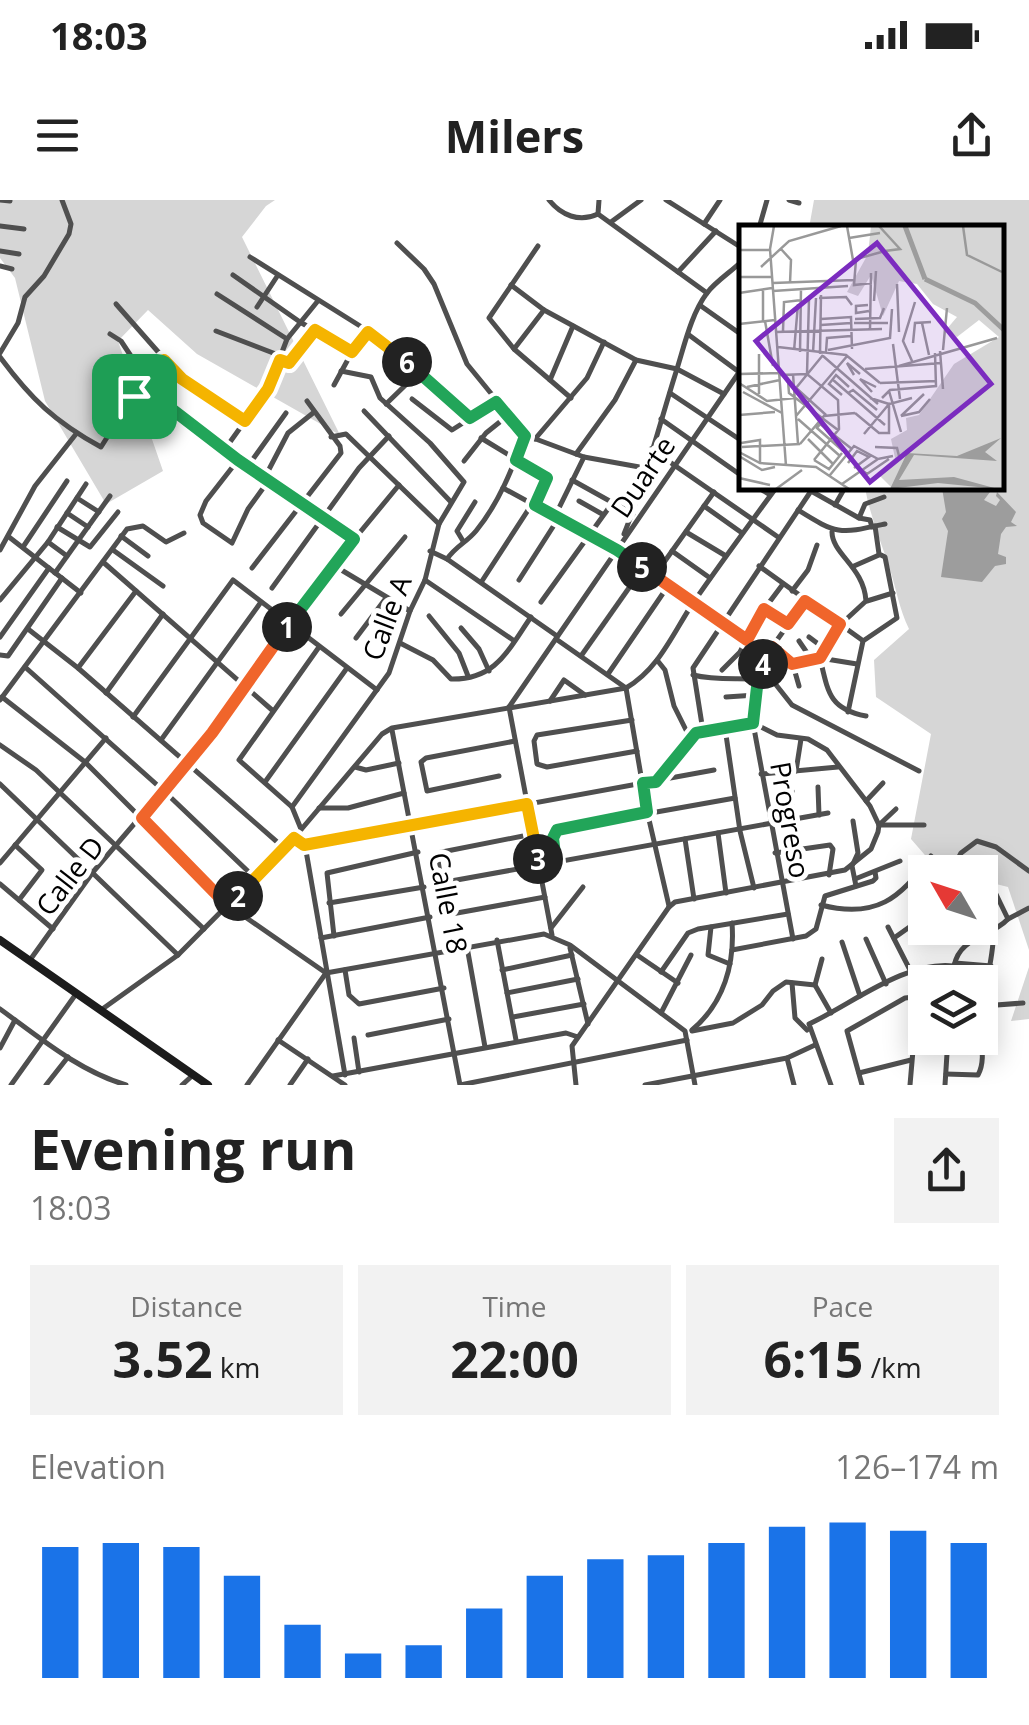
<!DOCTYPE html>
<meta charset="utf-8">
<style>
:root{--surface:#fff;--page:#f2f2f2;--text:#222;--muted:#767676;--accent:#1a73e8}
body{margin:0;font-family:"Open Sans",sans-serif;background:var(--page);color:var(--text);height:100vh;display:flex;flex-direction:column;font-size:38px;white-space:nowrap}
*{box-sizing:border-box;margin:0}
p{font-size:32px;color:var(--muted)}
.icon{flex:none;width:55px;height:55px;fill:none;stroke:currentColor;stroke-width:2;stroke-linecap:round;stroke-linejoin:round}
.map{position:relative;height:885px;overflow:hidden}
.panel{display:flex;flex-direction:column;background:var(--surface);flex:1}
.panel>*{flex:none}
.needle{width:65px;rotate:309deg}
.controls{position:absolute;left:908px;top:655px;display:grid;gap:20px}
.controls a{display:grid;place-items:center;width:90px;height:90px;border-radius:0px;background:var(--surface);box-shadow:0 5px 25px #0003;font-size:50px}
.pin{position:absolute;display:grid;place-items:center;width:85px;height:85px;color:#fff;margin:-42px;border-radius:20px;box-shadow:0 5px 15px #0006}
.km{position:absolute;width:50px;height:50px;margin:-25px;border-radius:50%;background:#222;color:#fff;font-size:28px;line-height:50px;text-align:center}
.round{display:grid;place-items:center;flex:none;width:105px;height:105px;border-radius:0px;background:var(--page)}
.head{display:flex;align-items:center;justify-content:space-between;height:170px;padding:0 30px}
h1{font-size:55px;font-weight:700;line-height:75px}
.figures{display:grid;grid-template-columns:repeat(3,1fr);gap:15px;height:170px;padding:10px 30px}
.figures div{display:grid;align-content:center;border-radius:0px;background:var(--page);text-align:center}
.figures b{font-size:50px;font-weight:700}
.figures small{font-size:28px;font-weight:400}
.figures p{font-size:28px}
.chart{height:280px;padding:20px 30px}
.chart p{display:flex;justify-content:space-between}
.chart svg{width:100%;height:180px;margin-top:10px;stroke:var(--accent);stroke-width:6}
.status{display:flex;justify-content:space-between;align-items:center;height:70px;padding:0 50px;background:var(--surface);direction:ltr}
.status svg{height:28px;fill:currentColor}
header{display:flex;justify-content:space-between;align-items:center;height:130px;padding:0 30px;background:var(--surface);font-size:45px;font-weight:700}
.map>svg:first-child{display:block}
</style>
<div class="status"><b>18:03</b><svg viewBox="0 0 49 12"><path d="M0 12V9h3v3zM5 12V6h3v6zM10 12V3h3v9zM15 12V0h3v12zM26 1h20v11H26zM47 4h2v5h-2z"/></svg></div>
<header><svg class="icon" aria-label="menu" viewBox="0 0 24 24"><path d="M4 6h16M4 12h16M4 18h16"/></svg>Milers<svg class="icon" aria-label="share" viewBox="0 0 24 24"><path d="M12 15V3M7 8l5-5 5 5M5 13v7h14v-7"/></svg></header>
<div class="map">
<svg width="1029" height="885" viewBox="0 0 1029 885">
<rect width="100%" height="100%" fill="#fff"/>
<g fill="#d6d6d6">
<path d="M0,0H275L266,6L242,37L340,235L197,154L148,110L118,141L163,271L106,304L45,201L15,78L0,58Z"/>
<path d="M814,0H1029V750L1008,687L980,680V672L937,669L911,639L931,534L876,497L874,460L909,429C899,408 896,388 889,366C880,340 870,315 865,288H1002V28H809Z"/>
<path d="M1029,767V819L1011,821Z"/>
</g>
<path fill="#9d9d9d" d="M942,288H993L984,300L996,306L1000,300L996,296L997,292L1016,312L1011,322L1017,326L1006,327L1001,334L998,354L1006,357V364L995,366L982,382L941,377L948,331L942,319L946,312Z"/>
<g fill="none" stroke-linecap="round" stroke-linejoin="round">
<g stroke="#4f4f4f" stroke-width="5">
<path d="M0,0L10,1"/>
<path d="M549,0C561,15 579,23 598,14"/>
<path d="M599,0L598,14L707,93"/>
<path d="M666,0L742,48"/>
<path d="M789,0L799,3"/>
<path d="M611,22L641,0"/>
<path d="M704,24L720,0"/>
<path d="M0,26L24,29"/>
<path d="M759,28L767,0"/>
<path d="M397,43L424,69L434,84L467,164L525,235L584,257L645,268"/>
<path d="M538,46L489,118L514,149L571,198"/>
<path d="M0,51L19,54"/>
<path d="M250,57L384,141L470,219"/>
<path d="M0,66L12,69"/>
<path d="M678,72L716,31"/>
<path d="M233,75L300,122L352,152"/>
<path d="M511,85L544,110L636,160L677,169L724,194"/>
<path d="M217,94L287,139"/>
<path d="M116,104L182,179L245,221"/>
<path d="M701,106L742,135"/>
<path d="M257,107L278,75"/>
<path d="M216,131L281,156"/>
<path d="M110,134L121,141L160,200L238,260L354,339"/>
<path d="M689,135L739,172"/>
<path d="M514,149L544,110"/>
<path d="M0,153L18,123L25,97L44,76L69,34L71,24L62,0"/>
<path d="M0,157C31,199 55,222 101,247L130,201L164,160"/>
<path d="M280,160L289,163L295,160L315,130"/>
<path d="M104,171L130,201"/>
<path d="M550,180L573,126"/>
<path d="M334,185L352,152L368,132"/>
<path d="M670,193L742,241"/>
<path d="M134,196L160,200"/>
<path d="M412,199L452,230L496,202"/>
<path d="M386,204L418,173"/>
<path d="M364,211L451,302"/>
<path d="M661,219L742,276"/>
<path d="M331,237L346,234L439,324"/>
<path d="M481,238L547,278L535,305"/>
<path d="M535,239L587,178L604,142"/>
<path d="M225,249L268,189L287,139L317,102"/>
<path d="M651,249L778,337"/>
<path d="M576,254L615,200L636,160"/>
<path d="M238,260L206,301L200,315L203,323L232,343L248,309L269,280"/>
<path d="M464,261L486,233L506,217"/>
<path d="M248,266L286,213"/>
<path d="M265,277L288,233L313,213"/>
<path d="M572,280L633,314"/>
<path d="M503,288L617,350L767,454"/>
<path d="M759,288L770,295"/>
<path d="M811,291L859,318L870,320L872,327"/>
<path d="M77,298L99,312"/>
<path d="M579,301L602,314"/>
<path d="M835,305L843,291"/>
<path d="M704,306L742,333"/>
<path d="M798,310C838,335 839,334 885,324"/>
<path d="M67,313L88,327"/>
<path d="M859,318L865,304L884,297"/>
<path d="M57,327L90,347L118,312"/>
<path d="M686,332L726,356"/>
<path d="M832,332C832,354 864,367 866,401L841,424L820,458C828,492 829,509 866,516"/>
<path d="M624,334C645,282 659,226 676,172C684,147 691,114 707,93C716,81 731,72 742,61"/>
<path d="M121,336L148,356"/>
<path d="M9,337L81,393"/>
<path d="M463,341L457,331L475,302"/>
<path d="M48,342L67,356"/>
<path d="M23,347L67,281"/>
<path d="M0,350L35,286L76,234"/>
<path d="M113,350L163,386"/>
<path d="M430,351L447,359L557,436"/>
<path d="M672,351L710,378"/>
<path d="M447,359C457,345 466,343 476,331C499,303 512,269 525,235"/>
<path d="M103,362L272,510"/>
<path d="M333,365L410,411"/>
<path d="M759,366L862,440"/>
<path d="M854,366L879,355"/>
<path d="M252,368L341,253L340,246L307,201"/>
<path d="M55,373L110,296"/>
<path d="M655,375L714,292"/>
<path d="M425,380L513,440"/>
<path d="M519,380L558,319L556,314L584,257"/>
<path d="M482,381L532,304"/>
<path d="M272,388L359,268L389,236"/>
<path d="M792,391L808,370L817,345"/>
<path d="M0,400L48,342L86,284"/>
<path d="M867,401L893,393"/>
<path d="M541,402L613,302"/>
<path d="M764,409L787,424"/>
<path d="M341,414L405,337"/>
<path d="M429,416L459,453L468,476"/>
<path d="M461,428L479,449L489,471"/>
<path d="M28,429L78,468L284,648"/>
<path d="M0,437L49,368"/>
<path d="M809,437L825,449"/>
<path d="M356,438L386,398"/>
<path d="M556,439L626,488"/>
<path d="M799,441L812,460"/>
<path d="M400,443L433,460L451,479C496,480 508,450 531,417"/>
<path d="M771,447L793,465L820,458L857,464"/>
<path d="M0,455L8,456L62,378"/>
<path d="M581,456L643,368"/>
<path d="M657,460L665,470L674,506L690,538"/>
<path d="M793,465L799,486"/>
<path d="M25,467L165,592L255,678"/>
<path d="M78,468L136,391"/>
<path d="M722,470L740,452L759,416L783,384"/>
<path d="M608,474L668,386"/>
<path d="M693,475C720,482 746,476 773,481L792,505L919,571"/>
<path d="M626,488L647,611L669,706"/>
<path d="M106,493L163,414"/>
<path d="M2,497L85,562L228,705L326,773"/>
<path d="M726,497L756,495"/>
<path d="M0,500L127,329L143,326L166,342L184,333"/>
<path d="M550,501L564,480L585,495"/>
<path d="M509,507L742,168"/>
<path d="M509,507L552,735"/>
<path d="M848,512L863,441L897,418L885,357L879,354L875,326"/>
<path d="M133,517L233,380L377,490"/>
<path d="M632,520L537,535L534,541L537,564L547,567L637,551"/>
<path d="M725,528L740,631L754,688"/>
<path d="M392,530L460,885L687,840"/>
<path d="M703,531L693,468L813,288"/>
<path d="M161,540L261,402"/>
<path d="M0,545L36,570L204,729"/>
<path d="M355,567L366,570L399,563"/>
<path d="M796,571L801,539"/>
<path d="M761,574L838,567"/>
<path d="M499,576L427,591L421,562L426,558L515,541"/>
<path d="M656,581L696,533L753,523L777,535L808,539L827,550L870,606L879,625L878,632L871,649L845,670L675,702L669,707"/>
<path d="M265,582L347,468"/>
<path d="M0,584L178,755"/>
<path d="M818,587L819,615"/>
<path d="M792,591V620"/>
<path d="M866,601L883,583"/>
<path d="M292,607L389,473L410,411L425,380L439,324L464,282L430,243L380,198L371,177L341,171"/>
<path d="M319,608H348L404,593"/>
<path d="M853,621L858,653L852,666L856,686"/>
<path d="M879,625H924"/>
<path d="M879,625L896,609"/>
<path d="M301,629L292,607L239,560L319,447"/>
<path d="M718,633L726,693"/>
<path d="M533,634L437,653L446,715L545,697"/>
<path d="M294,638L305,645L345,875"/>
<path d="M685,639L694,699"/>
<path d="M15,645L42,670L19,700"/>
<path d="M305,645L714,570"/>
<path d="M775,653L830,645L833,649L829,675"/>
<path d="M0,663L106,538"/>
<path d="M557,663L553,638L561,629L735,598"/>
<path d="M951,672L961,653L977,641L996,647L1029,671"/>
<path d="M855,679L900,661"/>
<path d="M440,683L828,613"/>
<path d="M0,684L53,729"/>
<path d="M329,703L424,687"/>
<path d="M821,705C875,719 901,699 931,656"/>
<path d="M1008,719L1029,708"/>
<path d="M711,727L708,755L730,764"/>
<path d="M888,727L911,772"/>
<path d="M551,728L583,687"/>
<path d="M334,736L327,673L418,652"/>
<path d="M321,738L430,717"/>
<path d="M894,738L925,716"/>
<path d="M793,739L753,523L758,478L767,454L805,401"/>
<path d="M866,739L886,784"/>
<path d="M497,740L516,840"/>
<path d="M842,742L860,796"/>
<path d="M467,747L485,847"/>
<path d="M570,748L588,824"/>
<path d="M732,750L806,736L816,729L825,696L873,681L876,678L875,672"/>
<path d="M637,755L678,783"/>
<path d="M30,760L93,672L212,533L333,365L399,285"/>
<path d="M955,763L991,766"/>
<path d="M345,770L349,795L359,804L444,788"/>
<path d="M502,770L572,755"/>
<path d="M661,772L688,733L698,729L788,714"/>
<path d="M953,780L972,782"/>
<path d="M792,783L795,818L807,830"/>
<path d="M815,785L831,813"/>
<path d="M507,793L578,779"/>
<path d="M983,806L1023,803"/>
<path d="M0,809C40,838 79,871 126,885"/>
<path d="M101,810L178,755L294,638L382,534L392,528L626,488C659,469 673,433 693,403C720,364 748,326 776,288"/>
<path d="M661,813L691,755"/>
<path d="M513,817L584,804"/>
<path d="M692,830C724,803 735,764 732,723"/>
<path d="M692,831L733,823L762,805L773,791L786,782L815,785L822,759"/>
<path d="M368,835L449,819"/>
<path d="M354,838L359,872"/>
<path d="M278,840L345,885"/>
<path d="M0,848L15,820"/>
<path d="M787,858L794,885"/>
<path d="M859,873L911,860"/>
<path d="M946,874L978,875C987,859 979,838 980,820C984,774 1008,731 980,688"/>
<path d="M333,876L566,833L578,837"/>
<path d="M11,885L76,794"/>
<path d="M46,885L68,857"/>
<path d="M182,885L193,875"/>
<path d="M247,885L326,773L544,734L570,745L685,831L695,885"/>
<path d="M290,885L308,859"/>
<path d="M576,885L572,846L669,707"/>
<path d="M645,885L787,858L815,845"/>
<path d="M831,885L809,824C852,804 906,760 954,766C960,736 990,738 1008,719L993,688"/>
<path d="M862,885L847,831L905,798L914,797L917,804L910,885"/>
<path d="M945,885L948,838"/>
</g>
<path stroke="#1c1c1c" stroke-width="8" d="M0,740L208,885"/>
</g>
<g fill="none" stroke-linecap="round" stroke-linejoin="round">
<defs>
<path id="split-1" d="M134,196L160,200L238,260L354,339L287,427"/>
<path id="split-2" d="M238,696L228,706L142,618L212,533L287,427"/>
<path id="split-3" d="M238,696L294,638L304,645L527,604L538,659"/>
<path id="split-4" d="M538,659L539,667L556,663L553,638L557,630L647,612L643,583L656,582L696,533L753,523L758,478L763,464"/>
<path id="split-5" d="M642,367L747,440L764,409L788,424L805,401L840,424L820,458L792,464L772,447L763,464"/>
<path id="split-6" d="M407,162L470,218L496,202L525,236L516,260L547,278L535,305L617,350L642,367"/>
<path id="split-7" d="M134,196L164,160L182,179L245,221L268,189L280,160L289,163L315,130L352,152L368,132L407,162"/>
</defs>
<use href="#split-1" stroke="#fff" stroke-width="20"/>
<use href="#split-2" stroke="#fff" stroke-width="20"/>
<use href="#split-3" stroke="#fff" stroke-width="20"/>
<use href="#split-4" stroke="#fff" stroke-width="20"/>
<use href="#split-5" stroke="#fff" stroke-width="20"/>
<use href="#split-6" stroke="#fff" stroke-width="20"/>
<use href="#split-7" stroke="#fff" stroke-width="20"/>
<use href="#split-1" stroke="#22a559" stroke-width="12"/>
<use href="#split-2" stroke="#f0652b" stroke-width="12"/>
<use href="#split-3" stroke="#f5b400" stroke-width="12"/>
<use href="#split-4" stroke="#22a559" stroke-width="12"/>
<use href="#split-5" stroke="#f0652b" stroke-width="12"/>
<use href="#split-6" stroke="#22a559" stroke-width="12"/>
<use href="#split-7" stroke="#f5b400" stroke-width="12"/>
</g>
<g text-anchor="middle" stroke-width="10" stroke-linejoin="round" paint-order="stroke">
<g font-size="28" fill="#000" stroke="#fff">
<text transform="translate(643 277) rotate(-56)" y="10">Duarte</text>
<text transform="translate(387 418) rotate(-69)" y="10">Calle A</text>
<text transform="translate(790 620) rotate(80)" y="10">Progreso</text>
<text transform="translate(70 676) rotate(-52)" y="10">Calle D</text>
<text transform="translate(448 703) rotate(79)" y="10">Calle 18</text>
</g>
</g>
<g transform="translate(739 25)">
<rect width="265" height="265" fill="#fff"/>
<path d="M132,1H265V264H154L138,248L156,233L152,214L168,205L167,193L180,190L215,139L260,112L240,95L218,112L207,105L218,92L194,79L178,59L160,56L144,91L132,50L119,71L108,67L129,29Z" fill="#d6d6d6"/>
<path d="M262,213L246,227L258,236L175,230L160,255L215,252L259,264L199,258L151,264L168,228L218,231Z" fill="#9d9d9d"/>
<path fill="none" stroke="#9d9d9d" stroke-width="5" d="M166,1L186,54M186,54L236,78L265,105"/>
<path fill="none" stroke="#999" stroke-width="2.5" d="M35,1L31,24L47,241M108,1L114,35L146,26M140,1L161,24L146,26M224,1L228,30L263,47M110,13L141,8M42,24L52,35L51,58M0,25H31M117,35L115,60L133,58M22,42L50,16L102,1M0,52H33M34,58L115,55M158,59L160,107M24,65V96M34,66L109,61M0,68L33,63M80,73L107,72L113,80M135,76L137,46M129,80L117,81V88L130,86M82,94L112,92L113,124M116,94L141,93L145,83M26,96L34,141M115,98H149M183,98L190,130M0,99L36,95M82,100L112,98M131,104L132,48M44,106L45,77L63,75M37,107L143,104M174,118L176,98L192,97M154,119L161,174M39,122L107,130L141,158M89,125L151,113L153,84M204,125L208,83M55,126L59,79M201,126L204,164M61,127L62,64M87,127L88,113L112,111M74,128L77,73M81,129L82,70M84,131L139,179M173,136L164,116L176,77M160,141L258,113M126,144L202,138M0,149L40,148M54,149L59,219M68,149L70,74M41,150L68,149L99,175L100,204L75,235M115,150L108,138L121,149M93,154L146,200M49,156L50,168L99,205M0,158L28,176L56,173M141,158L198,156M8,162L41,155M56,162L87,190M57,163L84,130M150,166L162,207M4,167L43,188M133,167L121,154L137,162M109,168L114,165L138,185M20,169V129M103,170L90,159L97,150L110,162M143,173L151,165L197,161L196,128M116,188L140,208H150V179L131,173M0,190L36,187M57,191L109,130M162,191L185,169M162,191L180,187L191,174M59,194L101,231M125,209L150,179L173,173M69,214L94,239M2,218L21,215V237M61,219L85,191L116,188M3,222L61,219M136,222L158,223L161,235M104,226L78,203L81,199L113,224M0,227L21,238L77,242L110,264M0,231L23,245L36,242M75,235L90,244L103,228M109,238L118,226L130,232L115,243M123,245L128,249L150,234M91,250L115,221L139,234L154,231M0,253L31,260M103,259L139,234M37,264L63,245"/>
<path fill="#7b2cbf" fill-opacity="0.15" stroke="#7b2cbf" stroke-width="5" d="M138,18L252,159L131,257L17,116Z"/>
<rect width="265" height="265" fill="none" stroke="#000" stroke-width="5"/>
</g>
</svg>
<div class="controls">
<a><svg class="needle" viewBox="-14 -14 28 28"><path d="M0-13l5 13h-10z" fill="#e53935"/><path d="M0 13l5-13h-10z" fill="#767676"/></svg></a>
<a><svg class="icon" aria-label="layers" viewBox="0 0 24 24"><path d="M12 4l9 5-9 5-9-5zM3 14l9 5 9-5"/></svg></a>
</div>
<div class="pin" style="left:134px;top:196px;background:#1e9e55"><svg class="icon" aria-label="arrive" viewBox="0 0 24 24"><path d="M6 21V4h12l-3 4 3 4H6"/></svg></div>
<b class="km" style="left:287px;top:427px">1</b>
<b class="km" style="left:238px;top:696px">2</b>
<b class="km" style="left:538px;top:659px">3</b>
<b class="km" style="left:763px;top:464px">4</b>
<b class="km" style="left:642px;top:367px">5</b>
<b class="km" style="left:407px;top:162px">6</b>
</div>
<section class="panel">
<div class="head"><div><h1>Evening run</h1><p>18:03</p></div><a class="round"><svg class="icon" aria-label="share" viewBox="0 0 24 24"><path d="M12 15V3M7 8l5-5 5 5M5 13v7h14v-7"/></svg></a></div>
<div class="figures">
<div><p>Distance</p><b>3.52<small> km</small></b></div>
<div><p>Time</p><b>22:00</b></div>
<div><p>Pace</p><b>6:15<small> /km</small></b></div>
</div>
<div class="chart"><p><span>Elevation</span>126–174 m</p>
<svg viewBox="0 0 160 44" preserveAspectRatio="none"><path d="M5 44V12M15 44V11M25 44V12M35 44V19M45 44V31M55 44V38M65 44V36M75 44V27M85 44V19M95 44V15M105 44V14M115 44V11M125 44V7M135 44V6M145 44V8M155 44V11"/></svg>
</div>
</section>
